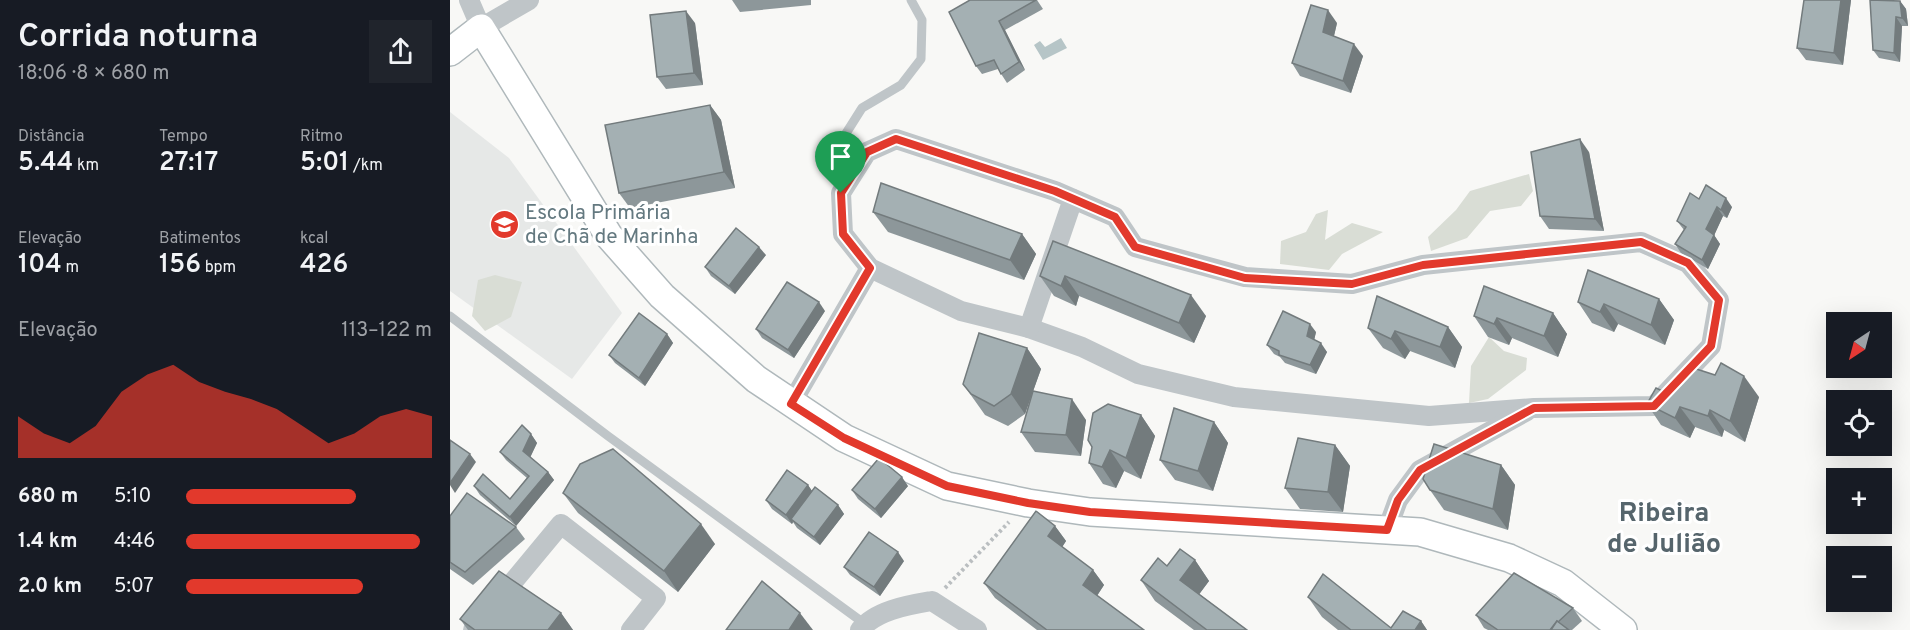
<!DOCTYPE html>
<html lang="pt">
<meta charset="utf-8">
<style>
:root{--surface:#171b24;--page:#20242c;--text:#f1f3f6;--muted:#9ea1a6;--accent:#e2392c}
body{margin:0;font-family:Overpass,sans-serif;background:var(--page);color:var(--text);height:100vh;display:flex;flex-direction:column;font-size:22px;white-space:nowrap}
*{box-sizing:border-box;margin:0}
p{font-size:20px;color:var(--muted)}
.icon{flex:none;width:33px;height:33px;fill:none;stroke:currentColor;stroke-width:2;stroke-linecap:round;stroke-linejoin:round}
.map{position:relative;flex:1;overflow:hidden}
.panel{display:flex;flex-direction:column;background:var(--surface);width:450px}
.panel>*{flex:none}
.needle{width:39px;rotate:216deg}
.buttons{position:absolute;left:1376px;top:312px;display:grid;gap:12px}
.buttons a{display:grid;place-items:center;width:66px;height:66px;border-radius:0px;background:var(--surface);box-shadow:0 6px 24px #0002;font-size:30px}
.pin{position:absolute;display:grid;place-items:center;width:51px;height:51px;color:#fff;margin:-62px -26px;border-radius:50% 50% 50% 0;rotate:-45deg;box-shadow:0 0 6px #0007}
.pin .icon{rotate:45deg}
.round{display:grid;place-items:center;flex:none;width:63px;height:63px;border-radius:0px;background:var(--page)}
.summary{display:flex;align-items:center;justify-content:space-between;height:102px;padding:0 18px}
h1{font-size:33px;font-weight:600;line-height:45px}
.metrics{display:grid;grid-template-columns:repeat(3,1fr);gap:9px;height:102px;padding:6px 18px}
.metrics div{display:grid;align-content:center}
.metrics b{font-size:26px;font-weight:600}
.metrics small{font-size:16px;font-weight:400}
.metrics p{font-size:16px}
.chart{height:168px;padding:12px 18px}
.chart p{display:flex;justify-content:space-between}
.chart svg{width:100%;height:108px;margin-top:6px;fill:var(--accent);opacity:.7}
ul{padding:0 18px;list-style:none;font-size:20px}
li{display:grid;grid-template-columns:96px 72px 1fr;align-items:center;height:45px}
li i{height:15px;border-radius:8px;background:var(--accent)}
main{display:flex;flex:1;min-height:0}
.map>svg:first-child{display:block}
</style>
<main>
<section class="panel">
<div class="summary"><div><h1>Corrida noturna</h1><p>18:06 · 8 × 680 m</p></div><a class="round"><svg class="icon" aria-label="share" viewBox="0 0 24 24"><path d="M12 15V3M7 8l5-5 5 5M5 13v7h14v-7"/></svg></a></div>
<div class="metrics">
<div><p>Distância</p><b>5.44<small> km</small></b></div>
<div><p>Tempo</p><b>27:17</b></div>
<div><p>Ritmo</p><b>5:01<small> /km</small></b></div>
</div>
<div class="metrics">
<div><p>Elevação</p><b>104<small> m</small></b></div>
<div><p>Batimentos</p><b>156<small> bpm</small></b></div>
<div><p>kcal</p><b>426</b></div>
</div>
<div class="chart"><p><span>Elevação</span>113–122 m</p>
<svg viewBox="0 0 160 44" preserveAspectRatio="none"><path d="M0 44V27L10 34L20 38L30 31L40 17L50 10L60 6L70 13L80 17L90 20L100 24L110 31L120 38L130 34L140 27L150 24L160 27V44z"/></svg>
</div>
<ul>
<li><b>680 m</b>5:10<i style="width:69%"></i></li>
<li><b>1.4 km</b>4:46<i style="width:95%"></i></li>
<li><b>2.0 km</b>5:07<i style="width:72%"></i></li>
</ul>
</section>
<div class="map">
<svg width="1460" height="630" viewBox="0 0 1460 630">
<rect width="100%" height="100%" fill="#f8f8f6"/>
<path fill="#e6e8e7" d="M0,112L59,158L172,313L122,379L0,291Z"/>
<g fill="#d9ddd5">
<path d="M1079,174L1083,191L1071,206L1040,211L1017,238L981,251L978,237L1006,210L1020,191Z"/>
<path d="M878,210L875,240L902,223L933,232L892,254L879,270L830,264L831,241L856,232L866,214Z"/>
<path d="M45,275L72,282L61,317L35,331L22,316L28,280Z"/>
<path d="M1039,337L1054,351L1077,358L1076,370L1038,399L1019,403L1021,366Z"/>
</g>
<path fill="#b6c5c7" d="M611,38L617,48L593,60L584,45L590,41L595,47Z"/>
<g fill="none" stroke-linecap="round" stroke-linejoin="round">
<defs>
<path id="secondary" d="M0,52L31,28L159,236L212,296L306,379L394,438L497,486L578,503L640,512L970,532L1059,558L1113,583L1173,630"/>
</defs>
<use href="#secondary" stroke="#afb8bb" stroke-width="30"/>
<path stroke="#babec0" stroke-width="4" stroke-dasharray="3 3" stroke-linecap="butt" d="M495,588L559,522"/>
<g stroke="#bfc5c8" stroke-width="9">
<path d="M390,187L388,146L412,108L451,85L471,59L472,20L461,0"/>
<path d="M0,316L158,436L415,624"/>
</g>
<g stroke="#bfc5c8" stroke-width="20">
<path d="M19,0L31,28L79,0"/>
<path d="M446,139L605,191L665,217L685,247L795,277L902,284L973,265L1191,242L1238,263L1269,300L1261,346L1204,406L1084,408L979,416L784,397L688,374L632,347L579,328L511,311L420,268L393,234L391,193L417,152Z"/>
<path d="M579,328L623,199"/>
<path d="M341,404L420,268"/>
<path d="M937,530L948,500L970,470L1077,411"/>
<path d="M23,630L111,524L206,598L181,630"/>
<path d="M410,630C426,610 459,605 482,601L527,630"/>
</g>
<use href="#secondary" stroke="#fff" stroke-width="27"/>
</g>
<g fill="#8d979a">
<path d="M282,0H361V5L290,12Z"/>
<path d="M587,0L593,9L555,30L575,70L557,83L548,69L532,74L526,66L499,12Z"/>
<path d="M1354,0H1401L1393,65L1356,60L1347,48Z"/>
<path d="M1450,1L1456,9L1458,26H1452L1450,62L1429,58L1423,50Z"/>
<path d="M245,23L253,85L216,89L207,77Z"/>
<path d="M887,23L884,36L913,56L901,93L850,76L842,63Z"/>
<path d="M260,105L271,120L285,188L180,208L169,193Z"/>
<path d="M1139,152L1154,231L1099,229L1090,216Z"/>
<path d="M1249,199L1282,207L1277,218L1273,216L1264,235L1270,244L1258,269L1231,253L1225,244L1234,230L1227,221Z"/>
<path d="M423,212L572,234L586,254L574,280L438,232Z"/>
<path d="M603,241L756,316L744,343L629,296L626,306L604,296L590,276Z"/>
<path d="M316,255L285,294L261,276L255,267Z"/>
<path d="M1209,299L1224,320L1215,345L1168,324L1164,332L1142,323L1128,302Z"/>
<path d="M375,311L344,358L312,338L306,329Z"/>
<path d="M1103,313L1117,334L1108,357L1062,338L1059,345L1038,337L1024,316Z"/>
<path d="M998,327L1012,347L1005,368L960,351L955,359L933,348L918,328Z"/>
<path d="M866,332L864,340L877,352L866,374L835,363L830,357L824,354L817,345Z"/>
<path d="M217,334L223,343L195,386L165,363L159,355Z"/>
<path d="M577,348L591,369L583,391L636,420L631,456L585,452L571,432L582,393L575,414L558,426L535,415L513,384Z"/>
<path d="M1221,395L1309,397L1295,442L1274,430L1272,437L1245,427L1240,438L1211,425L1197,404Z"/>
<path d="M691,415L705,436L691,479L674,471L666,488L653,484L639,463Z"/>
<path d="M764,422L778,443L763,491L725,480L710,460Z"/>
<path d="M81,434L87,443L80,457L98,472L104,480L66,526L30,495L24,486L60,499L77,478L56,460L50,452Z"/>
<path d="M885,445L900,466L893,512L850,509L835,488Z"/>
<path d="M1051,465L1065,485L1058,530L994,510L980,490Z"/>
<path d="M358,485L362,491L388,505L394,514L370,545L347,528L343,522L342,524L322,509L316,500Z"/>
<path d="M458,486L431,518L408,499L402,490Z"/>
<path d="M113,493L265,544L228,592L128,513Z"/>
<path d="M0,516L66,527L75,539L23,585L0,569Z"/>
<path d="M605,526L616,541L612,547L643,570L654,585L647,596L694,630H587L545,598L534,583Z"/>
<path d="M745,560L759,581L749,594L797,630H744L705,601L691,580L717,566Z"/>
<path d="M454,561L430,596L400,575L394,567Z"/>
<path d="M858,597L941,628L971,621L977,630H888L872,617Z"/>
<path d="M1123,608L1132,621L1122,630H1038L1034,628L1026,615Z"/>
<path d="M111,613L123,630H18L10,619Z"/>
</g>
<g fill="#737b7d">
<path d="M1391,0H1401L1393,65L1384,53Z"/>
<path d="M1450,1L1456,9L1458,26L1452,18Z"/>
<path d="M878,10L887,23L882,44L873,32Z"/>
<path d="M236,11L245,23L253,85L244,73Z"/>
<path d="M1446,17L1452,26L1450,62L1444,53Z"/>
<path d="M549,21L555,30L575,70L569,62Z"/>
<path d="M904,44L913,56L901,93L893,81Z"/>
<path d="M260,105L271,120L285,188L274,172Z"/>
<path d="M1130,139L1139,152L1154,231L1145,219Z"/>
<path d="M1276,198L1282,207L1277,218L1271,210Z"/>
<path d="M1267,207L1273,216L1263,238L1256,229Z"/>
<path d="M572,234L586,254L574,280L560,260Z"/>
<path d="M1264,235L1270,244L1258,269L1252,260Z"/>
<path d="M309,247L316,255L285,294L279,286Z"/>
<path d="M615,276L629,296L626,306L611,286Z"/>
<path d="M741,295L756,316L744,343L729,323Z"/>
<path d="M1209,299L1224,320L1215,345L1201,325Z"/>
<path d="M369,302L375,311L344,358L338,350Z"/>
<path d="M1154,304L1168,324L1164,332L1150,312Z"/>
<path d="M1103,313L1117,334L1108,357L1094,336Z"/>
<path d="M1047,318L1062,338L1059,345L1044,324Z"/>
<path d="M860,324L866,332L863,345L857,336Z"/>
<path d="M998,327L1012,347L1005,368L990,347Z"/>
<path d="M945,331L960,351L955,359L941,339Z"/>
<path d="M217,334L223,343L195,386L189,378Z"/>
<path d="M871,343L877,352L866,374L860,365Z"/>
<path d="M577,348L591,369L575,414L561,394Z"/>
<path d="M1294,376L1309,397L1295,442L1280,421Z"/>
<path d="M622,399L636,420L631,456L616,435Z"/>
<path d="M1230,407L1245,427L1240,438L1225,418Z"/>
<path d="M1260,410L1274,430L1272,437L1258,416Z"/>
<path d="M691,415L705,436L691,479L676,458Z"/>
<path d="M764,422L778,443L763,491L748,471Z"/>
<path d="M81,434L87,443L79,460L73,451Z"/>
<path d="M885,445L900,466L893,512L878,492Z"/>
<path d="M660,450L674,471L666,488L652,467Z"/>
<path d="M20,454L26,462L5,493L0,485V483Z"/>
<path d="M1051,465L1065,485L1058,530L1043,509Z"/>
<path d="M98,472L104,480L66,526L60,517Z"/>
<path d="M452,477L458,486L431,518L425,509Z"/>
<path d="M358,485L364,494L341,519L343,522L342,524L336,515Z"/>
<path d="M388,505L394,514L370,545L364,537Z"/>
<path d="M251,524L265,544L228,592L214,571Z"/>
<path d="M605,526L616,541L609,552L598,536Z"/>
<path d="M448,552L454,561L430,596L424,587Z"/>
<path d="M745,560L759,581L745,600L730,580Z"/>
<path d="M643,570L654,585L644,600L633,585Z"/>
<path d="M111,613L123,630H98Z"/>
<path d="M350,613L363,630H339Z"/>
<path d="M971,621L977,630H965Z"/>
</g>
<g fill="#a4b0b3" stroke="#737b7d" stroke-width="1.5">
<path d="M520,0H586L549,21L569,62L551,74L544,60L526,66L499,12Z"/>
<path d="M1354,0H1391L1384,53L1347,48Z"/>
<path d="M1420,0L1450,1L1452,18L1446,17L1444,53L1423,50Z"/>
<path d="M861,5L878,10L873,32L904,44L893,81L842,63Z"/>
<path d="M236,11L244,73L207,77L200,15Z"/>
<path d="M260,105L274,172L169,193L155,125Z"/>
<path d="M1130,139L1145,219L1090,216L1081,152Z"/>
<path d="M431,183L572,234L560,260L423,212Z"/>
<path d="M1256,185L1276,198L1271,210L1267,207L1256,229L1264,235L1252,260L1225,244L1236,227L1227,221L1240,193L1249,199Z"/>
<path d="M286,228L309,247L279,286L255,267Z"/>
<path d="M603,241L741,295L729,323L615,276L611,286L590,276Z"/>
<path d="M1138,270L1209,299L1201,325L1154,304L1150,312L1128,302Z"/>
<path d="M337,282L369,302L338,350L306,329Z"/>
<path d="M1034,286L1103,313L1094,336L1047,318L1044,324L1024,316Z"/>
<path d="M927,296L998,327L990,347L945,331L941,339L918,328Z"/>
<path d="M833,311L860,324L857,336L871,343L860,365L829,355V351L817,345Z"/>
<path d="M189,313L217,334L189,378L159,355Z"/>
<path d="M529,333L577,348L561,394L544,406L521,394L513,384Z"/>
<path d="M1271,363L1294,376L1280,421L1260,410L1258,416L1230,407L1225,418L1197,404L1206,388L1221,395L1237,366L1265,375Z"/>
<path d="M583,391L622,399L616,435L571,432Z"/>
<path d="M658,404L691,415L676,458L660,450L652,467L639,463L642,447L638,440L643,413Z"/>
<path d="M724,408L764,422L748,471L710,460Z"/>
<path d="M72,425L81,434L73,451L98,472L60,517L24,486L33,474L60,499L79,476L50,452Z"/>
<path d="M848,438L885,445L878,492L835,488Z"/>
<path d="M0,440L20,454L0,483Z"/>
<path d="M984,444L1051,465L1043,509L980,490L973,479Z"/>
<path d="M163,449L251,524L214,571L113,493L130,464Z"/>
<path d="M429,458L452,477L425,509L402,490Z"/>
<path d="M337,470L358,485L336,515L316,500Z"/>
<path d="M365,487L388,505L364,537L341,519Z"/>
<path d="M17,493L66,527L15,572L0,562V516Z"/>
<path d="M586,511L605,526L598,536L643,570L633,585L694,630H597L534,583Z"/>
<path d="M419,532L448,552L424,587L394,567Z"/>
<path d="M730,549L745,560L730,580L797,630H757L691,580L708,558L717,566Z"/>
<path d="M49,571L111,613L98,630H25L10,619Z"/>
<path d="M1064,573L1123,608L1108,622L1107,621L1100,630H1048L1026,615Z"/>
<path d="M873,574L941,628L953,611L971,621L965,630H901L858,597Z"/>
<path d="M312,581L350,613L339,630H276Z"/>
<path d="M1107,621L1119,630H1101Z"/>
</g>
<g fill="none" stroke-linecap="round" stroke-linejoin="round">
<defs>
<path id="route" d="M446,139L605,191L665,217L685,247L795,278L902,284L973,265L1191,242L1238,263L1269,300L1261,346L1204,406L1084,408L970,470L948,500L937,530L640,512L578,503L497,486L394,438L341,404L420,268L393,234L391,193L417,152Z"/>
</defs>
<use href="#route" stroke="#fff" stroke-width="12"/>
<use href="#route" stroke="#e2392c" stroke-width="8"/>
</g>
<defs>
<symbol id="school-disc" viewBox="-11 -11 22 22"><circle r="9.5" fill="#e2392c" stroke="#fff"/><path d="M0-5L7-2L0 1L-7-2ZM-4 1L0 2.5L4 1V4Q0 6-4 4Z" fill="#fff"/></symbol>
</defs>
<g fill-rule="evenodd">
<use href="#school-disc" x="38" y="208" width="33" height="33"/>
</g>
<g text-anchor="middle" stroke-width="6" stroke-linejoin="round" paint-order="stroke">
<g font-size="21" fill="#647980" stroke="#fff" text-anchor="start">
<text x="75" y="219">Escola Primária<tspan x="75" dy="24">de Chã de Marinha</tspan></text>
</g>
<g font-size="27" font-weight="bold" fill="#56656c" stroke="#fff">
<text x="1214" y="521">Ribeira<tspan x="1214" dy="31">de Julião</tspan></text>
</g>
</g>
</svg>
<div class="buttons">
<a><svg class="needle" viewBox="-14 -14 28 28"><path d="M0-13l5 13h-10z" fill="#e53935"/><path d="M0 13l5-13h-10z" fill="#9ea1a6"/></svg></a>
<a><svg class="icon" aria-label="locate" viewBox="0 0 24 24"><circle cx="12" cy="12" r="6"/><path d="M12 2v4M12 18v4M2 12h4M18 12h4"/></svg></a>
<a>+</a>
<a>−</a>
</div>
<div class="pin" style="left:391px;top:193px;background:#1e9e55"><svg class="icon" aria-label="arrive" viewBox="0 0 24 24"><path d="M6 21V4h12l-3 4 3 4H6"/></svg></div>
</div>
</main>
